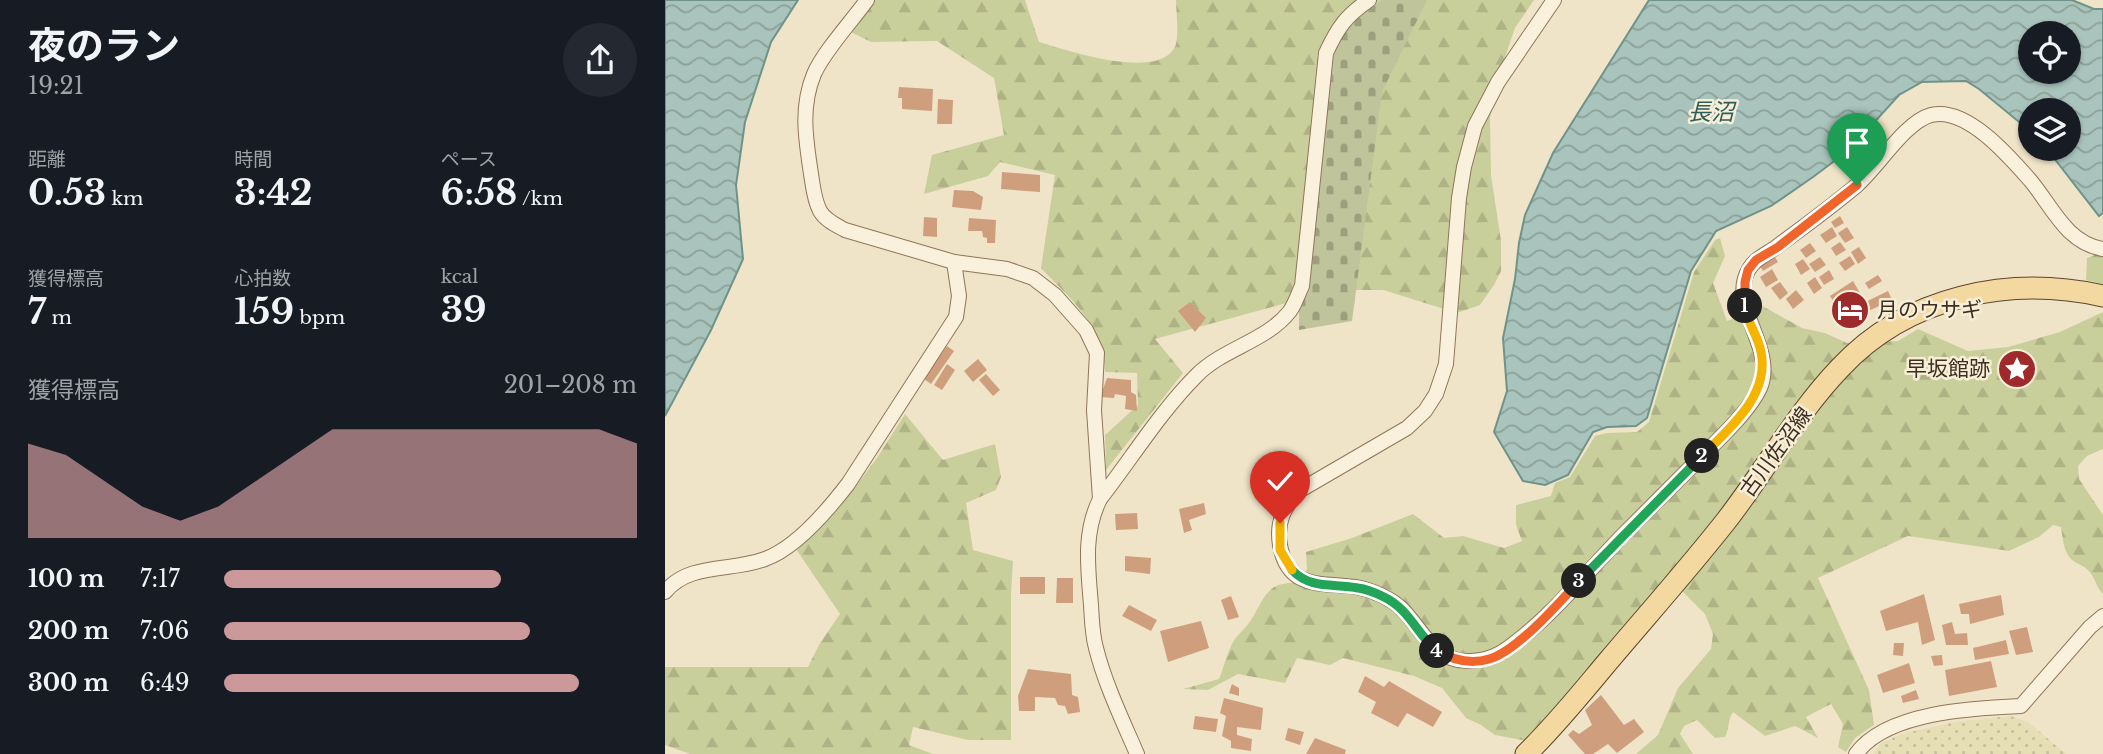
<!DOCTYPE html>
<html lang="ja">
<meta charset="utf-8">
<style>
:root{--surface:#171b24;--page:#242831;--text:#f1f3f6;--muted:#9ea1a6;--accent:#cc999b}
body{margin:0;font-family:"Libre Baskerville","Noto Sans JP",serif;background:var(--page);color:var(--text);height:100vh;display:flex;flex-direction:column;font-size:26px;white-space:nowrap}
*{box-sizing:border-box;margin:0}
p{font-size:23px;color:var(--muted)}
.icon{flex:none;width:38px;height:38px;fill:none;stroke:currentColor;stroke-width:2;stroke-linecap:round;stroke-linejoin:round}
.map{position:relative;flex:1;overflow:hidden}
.drawer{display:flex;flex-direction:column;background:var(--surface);width:665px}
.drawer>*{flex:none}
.controls{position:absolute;left:1353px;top:21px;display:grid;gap:14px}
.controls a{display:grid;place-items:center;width:63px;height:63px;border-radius:50%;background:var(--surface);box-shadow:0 2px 5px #0004;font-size:35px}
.pin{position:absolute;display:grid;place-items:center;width:60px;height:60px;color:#fff;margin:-72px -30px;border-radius:50% 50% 50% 0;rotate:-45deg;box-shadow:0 0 7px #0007}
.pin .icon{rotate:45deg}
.km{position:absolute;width:35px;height:35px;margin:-18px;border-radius:50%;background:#222;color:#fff;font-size:19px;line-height:35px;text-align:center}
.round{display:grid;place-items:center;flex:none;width:74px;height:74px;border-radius:37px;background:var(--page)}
.overview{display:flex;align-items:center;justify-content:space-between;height:119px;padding:0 28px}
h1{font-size:38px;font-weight:700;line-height:52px}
.metrics{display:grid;grid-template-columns:repeat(3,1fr);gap:10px;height:119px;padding:7px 28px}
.metrics div{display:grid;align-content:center}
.metrics b{font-size:35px;font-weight:700}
.metrics small{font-size:19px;font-weight:400}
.metrics p{font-size:19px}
.chart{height:196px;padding:14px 28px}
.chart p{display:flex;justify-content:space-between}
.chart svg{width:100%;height:126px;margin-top:7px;fill:var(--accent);opacity:.7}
ul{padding:0 28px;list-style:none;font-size:23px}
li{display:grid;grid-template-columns:112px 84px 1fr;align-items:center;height:52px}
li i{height:18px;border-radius:9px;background:var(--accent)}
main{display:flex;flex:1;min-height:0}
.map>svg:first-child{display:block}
</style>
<main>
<section class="drawer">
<div class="overview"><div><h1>夜のラン</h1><p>19:21</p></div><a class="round"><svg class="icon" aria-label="share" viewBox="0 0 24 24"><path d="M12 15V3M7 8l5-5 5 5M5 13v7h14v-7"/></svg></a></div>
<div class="metrics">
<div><p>距離</p><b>0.53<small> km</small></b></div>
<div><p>時間</p><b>3:42</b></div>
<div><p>ペース</p><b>6:58<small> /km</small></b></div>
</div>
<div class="metrics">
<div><p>獲得標高</p><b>7<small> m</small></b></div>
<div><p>心拍数</p><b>159<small> bpm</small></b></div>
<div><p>kcal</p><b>39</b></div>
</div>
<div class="chart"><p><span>獲得標高</span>201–208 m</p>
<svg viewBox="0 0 160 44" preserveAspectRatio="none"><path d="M0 44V11L10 15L20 24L30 33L40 38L50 33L60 24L70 15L80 6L90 6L100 6L110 6L120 6L130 6L140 6L150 6L160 11V44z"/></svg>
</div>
<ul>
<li><b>100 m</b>7:17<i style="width:67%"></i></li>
<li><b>200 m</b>7:06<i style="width:74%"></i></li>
<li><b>300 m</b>6:49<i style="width:86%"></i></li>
</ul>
</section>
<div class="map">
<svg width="1438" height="754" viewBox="0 0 1438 754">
<defs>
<pattern id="farmland-dots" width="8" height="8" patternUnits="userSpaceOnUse" patternTransform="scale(1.75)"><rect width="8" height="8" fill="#e6deb5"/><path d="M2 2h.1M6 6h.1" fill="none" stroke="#c6bf9b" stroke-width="1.8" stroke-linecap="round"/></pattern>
<pattern id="forest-firs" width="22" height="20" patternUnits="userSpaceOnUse" patternTransform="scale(1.75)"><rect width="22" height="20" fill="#c9cf9b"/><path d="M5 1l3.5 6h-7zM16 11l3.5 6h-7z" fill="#aeb285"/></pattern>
<pattern id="cemetery-stones" width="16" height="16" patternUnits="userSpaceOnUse" patternTransform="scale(1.75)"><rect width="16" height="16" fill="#bfc49a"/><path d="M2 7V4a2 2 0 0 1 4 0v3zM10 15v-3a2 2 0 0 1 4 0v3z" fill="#9ca07d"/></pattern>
<pattern id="water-waves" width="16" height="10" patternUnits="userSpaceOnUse" patternTransform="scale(1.75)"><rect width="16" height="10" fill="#a9c4bc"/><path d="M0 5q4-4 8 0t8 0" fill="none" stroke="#8ba098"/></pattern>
</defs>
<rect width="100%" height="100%" fill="#f0e4c8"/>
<path fill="url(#farmland-dots)" d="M1345,716L1363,722L1401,754H1208L1216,743L1240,733L1290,722Z"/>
<g fill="url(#forest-firs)">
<path d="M209,0H360L374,42C401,50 498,83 511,44C514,31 511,13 511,0H869L850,28L835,72L825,118L826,175L836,241V271L829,285L815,305L792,313L718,290H669L490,339L518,373L441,470L440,435L473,405L472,373L440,372C439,325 406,300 376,268L390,175L335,162L323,176L259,194L267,155L339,135L329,78L272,41L206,42L186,32Z"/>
<path d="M1055,238L1060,256L1048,283L1062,321L1073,317L1090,302L1137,328L1160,333L1182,343L1233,341L1253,329L1303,351L1343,347L1395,332L1438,312V449L1422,456L1413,466L1414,479L1438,515V594C1430,585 1432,582 1426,574C1421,566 1414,565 1407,560C1398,552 1398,538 1396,527L1388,525L1374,537L1344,551L1243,536L1153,578L1204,690L1209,725L1190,738L1181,752L1173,747L1178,724L1166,704L1141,717L1153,738L1130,726L1100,736L1068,712C1063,719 1064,729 1060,737L1050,738L1032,720L1019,726L1015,734L1028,754H971L993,735L1013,688L1046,649L1048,634L1040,614L1018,592L1001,580L862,741L830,735L816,725L801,718L777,688L749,676L678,658L665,665L632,658L620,683L573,674L543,690L518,689L554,679C559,667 562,653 568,642C573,634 581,628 586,620C600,598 601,581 634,583L642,569L641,552L687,538L748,514L779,538L798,536L839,548L857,541L851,525V505L886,496L890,483L905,477L930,436L942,433L972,432L984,422L1029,272L1050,240Z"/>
<path d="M1432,254H1438V284L1421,280L1422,258Z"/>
<path d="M240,414L278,460L330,444L336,477L331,490L301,503L308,550L348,561L346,594V740H303L248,727L244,745L268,754H25L0,745V667H143L155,643L175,614L131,549L175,507L212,458Z"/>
</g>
<path fill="url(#cemetery-stones)" d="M718,0H762L717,92L687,321L634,330V310L644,285L669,54C681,23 692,18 718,0Z"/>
<g fill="url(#water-waves)" stroke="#6f938a" stroke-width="2" fill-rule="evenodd">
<path d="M0,0H133L106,42L80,122L71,185L78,259L46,330L0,416Z"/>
<path d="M984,0H1407L1429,9H1438V213L1434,216L1382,149H1404V110H1365V131L1314,89L1301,81L1257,82L1234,95L1184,150L1148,177L1106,206L1051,231L1026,271L982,418L971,426L942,427L928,432L903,475L880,485L858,481L829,432L842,391L838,338L850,279L854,243L860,215L888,153ZM1365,33H1404V72H1365Z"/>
</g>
<g fill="#cf9f7d">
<path d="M234,87L268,89L267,111L237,109V98H233Z"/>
<path d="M273,99L288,100L287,124H272Z"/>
<path d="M337,172L375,175V192L336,189Z"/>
<path d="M289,190L308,191L318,197L316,210L287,207Z"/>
<path d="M1175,216L1179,223L1170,228L1166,222Z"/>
<path d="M259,217L272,218V237L258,236Z"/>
<path d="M304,218L331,220L330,243H322V238L318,237L317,231H303Z"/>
<path d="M1167,227L1172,236L1161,243L1155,235Z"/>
<path d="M1182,227L1189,238L1180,243L1173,233Z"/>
<path d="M1175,242L1181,250L1171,256L1166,248Z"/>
<path d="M1145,243L1151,251L1141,258L1135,250Z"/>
<path d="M1194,247L1201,258L1193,264L1186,252Z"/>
<path d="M1108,254L1113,262L1098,271L1093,263Z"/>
<path d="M1185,256L1190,264L1180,271L1174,263Z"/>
<path d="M1155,257L1161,265L1150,272L1144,264Z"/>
<path d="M1138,259L1145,269L1136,275L1130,264Z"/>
<path d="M1107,269L1113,280L1101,287L1095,277Z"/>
<path d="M1164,270L1169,279L1159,285L1154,277Z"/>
<path d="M1213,275L1217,281L1204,289L1200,283Z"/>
<path d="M1150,277L1157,288L1149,294L1142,283Z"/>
<path d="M1188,281L1195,293L1172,307L1165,296Z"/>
<path d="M1115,282L1123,293L1115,300L1106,288Z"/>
<path d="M1131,290L1139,300L1128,309L1121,299Z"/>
<path d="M1223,291L1227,300L1180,322L1176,314Z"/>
<path d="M525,302L541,318L530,332L513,311Z"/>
<path d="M282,346L289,351L266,384L259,379Z"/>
<path d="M313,359L322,370L308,382L299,371Z"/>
<path d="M282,364L290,370L277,390L269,385Z"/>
<path d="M321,374L335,390L328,396L314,380Z"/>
<path d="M442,378L466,380V392L471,395L472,411L460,409L461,396L450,394L449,398L435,397Z"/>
<path d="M539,503L541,514L524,520L527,530L519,533L514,509Z"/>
<path d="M472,513L473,529L451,530L450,514Z"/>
<path d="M460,556L486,558L485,574L460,571Z"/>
<rect x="355" y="577" width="25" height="17"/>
<path d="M392,578H408V603H391Z"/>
<path d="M1259,594L1270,640L1257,645L1253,622L1221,631L1215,611Z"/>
<path d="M1336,595L1339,615L1305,624L1304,614H1296L1294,604Z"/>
<path d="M566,596L574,617L563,620L556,600Z"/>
<path d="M464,605L492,620L486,631L457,616Z"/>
<path d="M536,621L544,648L503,662L495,631Z"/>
<path d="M1287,622L1290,634L1302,633L1303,645H1281L1277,625Z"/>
<path d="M1362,627L1368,652L1351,655L1344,631Z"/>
<path d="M1341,640L1344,654L1310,660L1308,648Z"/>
<path d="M1229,643H1239L1238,656L1228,655Z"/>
<path d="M1277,655L1278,665L1269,666L1266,656Z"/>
<path d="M1326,661L1332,687L1284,696L1280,670Z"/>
<path d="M1244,663L1250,683L1218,693L1212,675Z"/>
<path d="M363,669L406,674L407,695L413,697L415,712L403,714L400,706L393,705L390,698L370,697V711H354L353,696Z"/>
<path d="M700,676L719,687L724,681L777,712L768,727L742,713L733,727L706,713L711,702L693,692Z"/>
<path d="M567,684L574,688V696L564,693Z"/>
<path d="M1251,690L1254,699L1238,703L1236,696Z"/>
<path d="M936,695L959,725L969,719L979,732L952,753L943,744L928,754H920L903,735L908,730L914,734L927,725L920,710Z"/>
<path d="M559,698L598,708L596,730L572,727V735L587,739L586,751L566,748V741L557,736L561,716L555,713Z"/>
<path d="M530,716L553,719L551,732L528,729Z"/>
<path d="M623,728L639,732L635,745L620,740Z"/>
<path d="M650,738L681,750L680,754H641Z"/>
</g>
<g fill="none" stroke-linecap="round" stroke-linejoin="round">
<defs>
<g id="street">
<path d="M202,0C187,21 159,51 149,74C135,108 141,140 146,174C148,186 149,200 155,211C160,220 171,225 180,230L289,262L342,269L368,278L390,295L421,330L432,353L429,410L435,499"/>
<path d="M889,0L833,82L810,126L799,167L794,198L781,364L771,394L760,411L742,428L632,492C619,508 611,523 615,545C623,591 658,582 691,587C707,590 726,598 738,610C759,632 770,663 806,661C823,660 834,655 847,645C889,614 922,572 958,535C987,506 1016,477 1045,448C1061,432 1086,408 1095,388C1112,348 1062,306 1084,269C1090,258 1104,253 1114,245C1140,226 1167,206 1191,186C1213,167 1240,122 1266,115C1301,106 1344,156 1365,180C1387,206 1401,243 1438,249"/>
<path d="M0,592C24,562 67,572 100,559C131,548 163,510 183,484L291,317L294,296L289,262"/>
<path d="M472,754C457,719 440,684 431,648C427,634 427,619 426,605C423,568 418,533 435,499C467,458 495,412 532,375C559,348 602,341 625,311C630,304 633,294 637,286L661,53C673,27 681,16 704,0"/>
<path d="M1191,754C1221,712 1308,708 1356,706L1425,627L1438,616"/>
</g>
<path id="primary" d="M861,754C891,725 918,691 945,659C984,613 1024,568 1061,521C1100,471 1131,414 1175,368C1242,296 1344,275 1438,296"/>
</defs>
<use href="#street" stroke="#8d765c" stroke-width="16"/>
<use href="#primary" stroke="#5b4430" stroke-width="23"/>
<use href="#street" stroke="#faf1dc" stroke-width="14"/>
<use href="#primary" stroke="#f3d9a0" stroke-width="21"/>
</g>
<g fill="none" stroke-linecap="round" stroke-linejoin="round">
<defs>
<path id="split-1" d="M1080,306V282L1083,270L1091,260L1113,247L1192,185"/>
<path id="split-2" d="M1037,456C1065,428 1105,395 1096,352C1093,335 1082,323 1080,306"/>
<path id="split-3" d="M914,581L1037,456"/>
<path id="split-4" d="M772,651C788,660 805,665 824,659C851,652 895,602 914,581"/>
<path id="split-5" d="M627,570C646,590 669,583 693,588C702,589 711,593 719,597C744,609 752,634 772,651"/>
<path id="split-6" d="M615,523V550L627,570"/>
</defs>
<use href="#split-1" stroke="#fff" stroke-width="14"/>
<use href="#split-2" stroke="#fff" stroke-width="14"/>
<use href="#split-3" stroke="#fff" stroke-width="14"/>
<use href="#split-4" stroke="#fff" stroke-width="14"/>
<use href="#split-5" stroke="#fff" stroke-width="14"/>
<use href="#split-6" stroke="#fff" stroke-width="14"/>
<use href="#split-1" stroke="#f0652b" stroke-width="9"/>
<use href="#split-2" stroke="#f5b400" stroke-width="9"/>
<use href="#split-3" stroke="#22a559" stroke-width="9"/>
<use href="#split-4" stroke="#f0652b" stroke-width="9"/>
<use href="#split-5" stroke="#22a559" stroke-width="9"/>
<use href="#split-6" stroke="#f5b400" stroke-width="9"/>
</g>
<defs>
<symbol id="hotel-disc" viewBox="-11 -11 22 22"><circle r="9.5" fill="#9e2a2b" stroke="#f7eed8"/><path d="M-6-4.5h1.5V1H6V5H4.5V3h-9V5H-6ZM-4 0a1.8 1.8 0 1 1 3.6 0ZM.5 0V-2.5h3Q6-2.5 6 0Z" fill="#fff"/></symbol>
<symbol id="sight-disc" viewBox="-11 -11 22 22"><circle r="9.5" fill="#9e2a2b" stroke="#f7eed8"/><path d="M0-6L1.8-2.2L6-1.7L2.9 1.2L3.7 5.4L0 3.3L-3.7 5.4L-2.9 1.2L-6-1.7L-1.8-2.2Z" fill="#fff"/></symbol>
</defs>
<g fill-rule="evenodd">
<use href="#hotel-disc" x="1163" y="288" width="44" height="44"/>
<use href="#sight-disc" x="1330" y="347" width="44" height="44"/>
</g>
<g text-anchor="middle" stroke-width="5" stroke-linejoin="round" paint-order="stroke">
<g font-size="21" fill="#3d2e20" stroke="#f7eed8" text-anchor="start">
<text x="1212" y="317">月のウサギ</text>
<text x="1325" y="376" text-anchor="end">早坂館跡</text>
</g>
<g font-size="21" fill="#3d2e20" stroke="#f7eed8">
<text transform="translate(1111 452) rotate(-54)" y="7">古川佐沼線</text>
</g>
<g font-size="23" font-style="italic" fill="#2f5d5a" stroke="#f7eed8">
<text x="1046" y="120">長沼</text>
</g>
</g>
</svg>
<div class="controls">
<a><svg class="icon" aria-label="locate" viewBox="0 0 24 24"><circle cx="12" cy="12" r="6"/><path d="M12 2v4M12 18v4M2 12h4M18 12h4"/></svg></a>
<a><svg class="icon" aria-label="layers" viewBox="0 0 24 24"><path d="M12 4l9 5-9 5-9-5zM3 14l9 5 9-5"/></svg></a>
</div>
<div class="pin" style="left:1192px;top:185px;background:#1e9e55"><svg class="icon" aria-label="arrive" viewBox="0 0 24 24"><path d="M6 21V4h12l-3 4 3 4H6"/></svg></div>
<div class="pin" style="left:615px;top:523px;background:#d93025"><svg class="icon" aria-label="check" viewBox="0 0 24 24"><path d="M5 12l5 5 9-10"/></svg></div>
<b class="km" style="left:1080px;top:306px">1</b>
<b class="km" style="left:1037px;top:456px">2</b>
<b class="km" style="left:914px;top:581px">3</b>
<b class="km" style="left:772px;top:651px">4</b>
</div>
</main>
